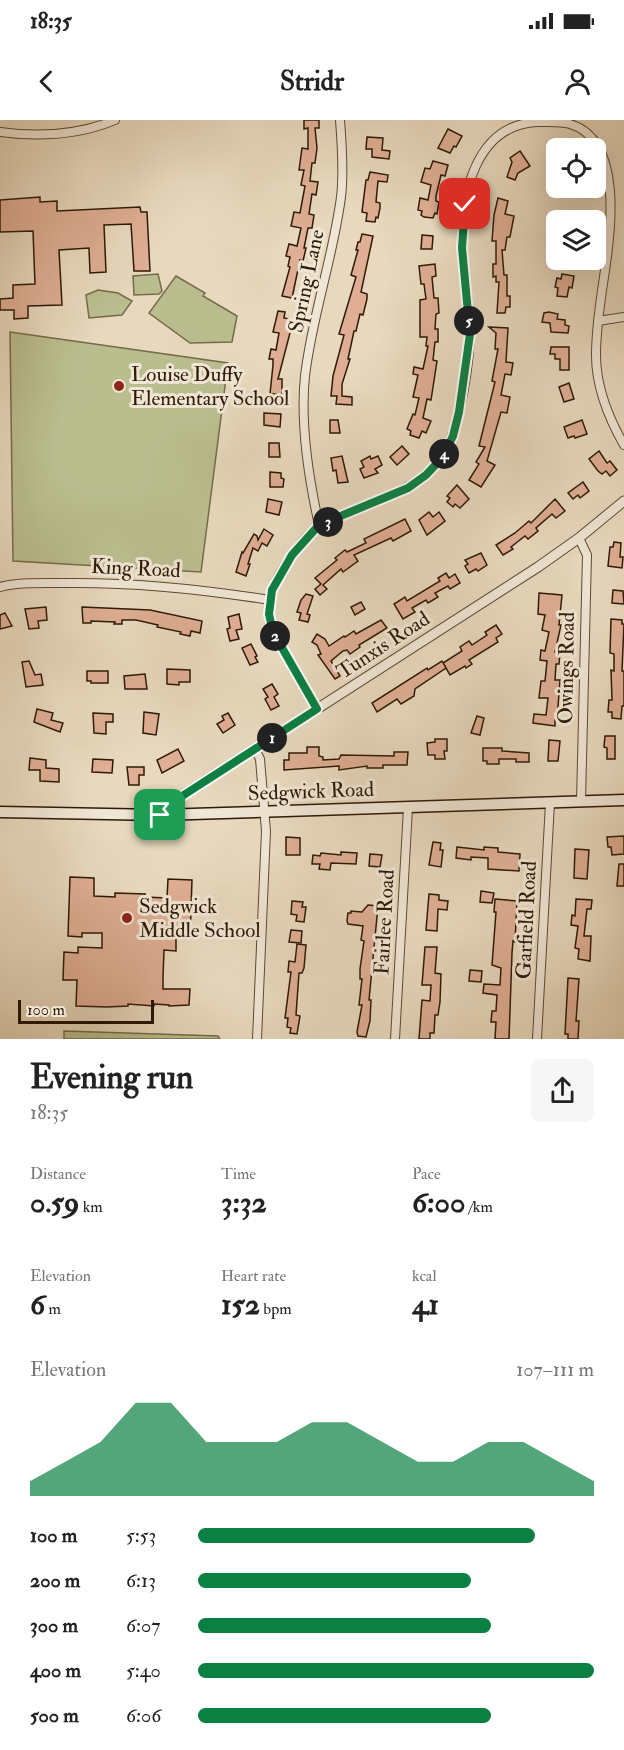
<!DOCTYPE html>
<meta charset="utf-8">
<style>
:root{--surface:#fff;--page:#f6f6f6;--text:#222;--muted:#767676;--accent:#0b8043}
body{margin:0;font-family:"IM FELL Double Pica",serif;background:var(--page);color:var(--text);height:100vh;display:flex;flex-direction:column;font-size:22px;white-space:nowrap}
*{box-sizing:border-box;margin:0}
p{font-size:20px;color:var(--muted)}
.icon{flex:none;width:33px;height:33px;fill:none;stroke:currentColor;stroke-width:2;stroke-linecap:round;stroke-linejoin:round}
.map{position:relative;height:919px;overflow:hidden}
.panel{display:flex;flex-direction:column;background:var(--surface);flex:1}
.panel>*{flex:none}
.controls{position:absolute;left:546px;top:18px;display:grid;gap:12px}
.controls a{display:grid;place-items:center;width:60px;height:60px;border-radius:9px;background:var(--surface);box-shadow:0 6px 24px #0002;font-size:30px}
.scale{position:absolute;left:18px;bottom:15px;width:136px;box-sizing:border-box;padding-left:6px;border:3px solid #2e1a05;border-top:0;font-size:16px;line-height:21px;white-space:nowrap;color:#2e1a05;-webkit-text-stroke:4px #f0e6d5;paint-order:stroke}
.pin{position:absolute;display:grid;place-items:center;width:51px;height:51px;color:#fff;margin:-26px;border-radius:12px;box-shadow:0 3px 9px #0006}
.km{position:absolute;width:30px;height:30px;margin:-15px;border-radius:50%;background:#222;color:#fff;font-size:16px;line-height:30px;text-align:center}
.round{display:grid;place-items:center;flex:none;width:63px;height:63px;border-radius:9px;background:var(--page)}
.headline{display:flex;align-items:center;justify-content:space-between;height:102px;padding:0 30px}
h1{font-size:33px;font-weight:700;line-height:45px}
.figures{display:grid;grid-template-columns:repeat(3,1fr);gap:9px;height:102px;padding:6px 30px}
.figures div{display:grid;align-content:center}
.figures b{font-size:30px;font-weight:700}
.figures small{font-size:16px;font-weight:400}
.figures p{font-size:16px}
.chart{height:168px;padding:12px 30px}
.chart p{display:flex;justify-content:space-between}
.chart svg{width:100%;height:108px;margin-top:6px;fill:var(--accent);opacity:.7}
ul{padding:0 30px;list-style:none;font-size:20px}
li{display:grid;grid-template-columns:96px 72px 1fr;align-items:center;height:45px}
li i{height:15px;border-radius:8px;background:var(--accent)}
.status{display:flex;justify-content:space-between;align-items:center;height:42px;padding:0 30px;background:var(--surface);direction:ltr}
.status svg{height:16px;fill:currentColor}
header{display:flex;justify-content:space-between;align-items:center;height:78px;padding:0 30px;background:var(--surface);font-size:27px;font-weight:700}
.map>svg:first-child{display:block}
</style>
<div class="status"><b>18:35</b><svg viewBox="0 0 49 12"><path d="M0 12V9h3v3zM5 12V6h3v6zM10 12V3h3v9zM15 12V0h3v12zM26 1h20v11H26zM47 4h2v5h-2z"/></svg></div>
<header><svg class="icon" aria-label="back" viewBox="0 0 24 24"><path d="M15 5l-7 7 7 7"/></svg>Stridr<svg class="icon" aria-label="person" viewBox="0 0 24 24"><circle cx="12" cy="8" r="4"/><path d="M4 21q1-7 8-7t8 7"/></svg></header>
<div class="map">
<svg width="624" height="919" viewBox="0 0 624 919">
<rect width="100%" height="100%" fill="#e8d9be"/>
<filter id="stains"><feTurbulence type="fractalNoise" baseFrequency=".00333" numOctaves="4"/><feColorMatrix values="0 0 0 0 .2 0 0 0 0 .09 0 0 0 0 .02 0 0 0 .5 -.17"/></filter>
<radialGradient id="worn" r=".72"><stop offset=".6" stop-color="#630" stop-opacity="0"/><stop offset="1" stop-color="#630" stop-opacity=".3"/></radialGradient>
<g fill="#babe8f" stroke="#746c4a" stroke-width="1.5">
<path d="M158,154L162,171L159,174L134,175L133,156Z"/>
<path d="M176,156L205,173L203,176L237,196L232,222L190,223L149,193Z"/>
<path d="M98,170L118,173L132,181L122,195L89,198L86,175Z"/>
<path d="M10,212L228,243L201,452L13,441Z"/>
<path d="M64,911L218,916L220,919H64Z"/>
</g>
<g fill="#dfae94" stroke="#2e1a05" stroke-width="1.5">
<path d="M304,0H319V8H315L317,28L315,43H312L310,61L318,62L316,75L312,74L309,94L314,95L312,108H308L304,128H306L303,141L300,140L292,178L282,176L290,147L288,146L290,137L286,136L289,124L297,126L301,108L291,106L294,92L300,93L305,66L301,65L304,50H299L302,28L308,29V8L304,9Z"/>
<path d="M448,9L462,16L456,27L454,26L450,33L438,28Z"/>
<path d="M367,17L383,18L382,30L390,31L389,39L372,37V29H366Z"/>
<path d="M548,28L556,29L554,37L547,36Z"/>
<path d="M520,31L530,46L518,53L515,60L507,57L512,42L510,38Z"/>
<path d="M433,41L448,45L445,56L441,55L436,76V81L439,82L437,94L435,93L433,98L424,97L421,95L422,91L418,90L420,78L428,80L431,65L421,62L425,48L430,49Z"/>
<path d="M370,52L388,55L387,62L378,61L376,82L380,83V88L378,98L376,97L375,102L366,101L367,93L362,92L366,60H368Z"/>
<path d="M568,68H578L579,75L570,76Z"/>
<path d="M40,77V82L57,81V91L140,87L141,92H147L150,151H134L131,104L104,105L106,152L90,153L89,128L59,130L62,185L28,186V198L14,199V190H0V179L13,178V165L35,164L33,111L0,112V80Z"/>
<path d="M498,78L508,81L505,94L514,96L510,117H507L505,130H502L504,155H507V176H510V187H506L505,193H497L499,162H496V156L493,157V144H496V121H492L494,95Z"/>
<path d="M569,91L579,93L578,100H567Z"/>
<path d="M362,114L373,116L361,172L367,174V179L363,195L360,194L356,211H354L348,239H350L342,264V276L352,277V285L336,284L337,276H331L333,256L344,215L339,214L356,157L351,155L358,130H356L358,122H360Z"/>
<path d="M422,115L433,116L432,129H421Z"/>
<path d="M435,144L436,156L432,157L434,178H438L439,193L436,194L435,209H438V222H435L433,240L437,241L431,280L427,279L423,298L431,301L426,313L422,311L419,318L410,315L411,311L407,309L413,294L415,295L419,278L413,277L418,255L413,254L414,247L423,249L428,226H426L427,217H420V180L426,179L424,164H421L419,146Z"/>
<path d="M562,154L574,156L572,168L569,167L567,177L557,176L558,168L555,167L557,158L561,159Z"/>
<path d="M278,191L285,192L284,198L290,199L287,208L291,209L278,259H282V274H270L273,245V239H269L271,229L276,230L279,213L273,212Z"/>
<path d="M549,192L558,194L557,199L565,200V205L569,206L568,213L551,212L550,203L542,202L544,193Z"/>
<path d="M489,207L508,208L506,242L513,243L511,255L505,254L501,275L510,277L507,293L501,292L487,341L495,345L481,367L469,360L479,344L476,342L485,327L479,326L495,262L492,261L498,229H495L496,213Z"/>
<path d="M551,227H569V250H560V239H555V234H550Z"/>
<path d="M569,263L574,279L564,282L559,267Z"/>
<path d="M264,293L281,294L280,307L264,305Z"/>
<path d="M330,300H338L340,313H330Z"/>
<path d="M582,300L587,314L575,318L574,316L568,318L564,307Z"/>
<path d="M269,323H279L280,337H269Z"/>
<path d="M402,326L409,334L397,345L390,337Z"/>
<path d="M599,331L607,343L610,341L617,350L610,356L606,351L602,354L598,351L589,339Z"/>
<path d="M342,336L348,362L338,363L336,350L333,351L331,338Z"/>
<path d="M370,336L371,339L378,336L382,345L375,349L378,353L364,358L360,349L364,347L361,341Z"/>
<path d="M270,352L281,353V358L284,359L283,367H270Z"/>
<path d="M583,362L589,371L580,378L578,375L573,379L568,373Z"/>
<path d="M457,365L469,379L460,388L455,384L453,387L447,382L450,378L447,376Z"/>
<path d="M268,379L282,382L279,395L266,392Z"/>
<path d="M555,379L565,391L556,398L552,394L536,408L538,411L528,419L525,416L511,427L513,429L503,435L496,425L515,413L529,401L531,403Z"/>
<path d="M429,392L433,397L439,392L445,401L427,415L419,400Z"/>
<path d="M405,399L411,411L393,421L391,418L354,435L358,441L343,452L341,449L323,465L327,469L320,475L315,469L321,464L315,458L337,440L335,438L345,430L347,432L366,423L364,419Z"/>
<path d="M264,409L273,415L267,426L262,423L258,431L253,428L248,444H250L246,456L236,452L242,432L243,433L254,414L257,416L258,420Z"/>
<path d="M614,422L621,423L620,437H623L622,448L608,446L610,427H613Z"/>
<path d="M481,433L487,445L478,451L476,449L469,453L465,446L468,444L465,440Z"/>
<path d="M446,453L449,458L455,454L460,463L450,469L448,466L435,473L438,477L428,483L426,480L412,488L415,492L403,499L394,484L405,477L407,481L440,461L438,458Z"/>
<path d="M613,470L623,471L624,484L612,483Z"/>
<path d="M539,473L562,475L559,505H561L555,532H560L559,544H556L555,560H560L557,600H555V606L533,603L534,594L546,595L548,578H539L541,561H545L547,541L540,540L541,530L545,531L549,512L542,510L545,495L538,494Z"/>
<path d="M306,474L313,476L307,494L310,495L308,502L299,500L301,493L297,492L301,480Z"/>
<path d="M361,482L365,489L355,495L351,487Z"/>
<path d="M46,487L47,500L38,501L39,508L29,509L25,489Z"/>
<path d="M82,487L150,490L202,501L200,513L191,511L190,516L180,514L181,512L157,507L158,505L136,500H122V504H114L115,502L91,501V503H83Z"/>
<path d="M5,493L12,506L0,509V495Z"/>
<path d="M239,494L242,509L236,510L239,519L230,521L227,509L230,508L228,497Z"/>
<path d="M611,499L622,500V504H624L622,551H624V586H622L621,599L612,598V592H608L609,580H612L611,550L614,551V534L610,533Z"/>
<path d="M381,500L387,508L359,525L360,527L350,534L347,530L343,531L331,541L340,556L335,559L318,535L321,534L317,525L312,522L317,514L325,519L329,526L344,516L345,517L354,511L356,514Z"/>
<path d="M496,505L502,514L496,518L498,522L469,540L472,544L466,548L465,546L450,555L443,543L462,531L460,527L469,521L472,525L487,515L485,512Z"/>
<path d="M251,524L257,536L255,537L258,542L250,545L242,528Z"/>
<path d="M29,541L35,555L41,554L43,565L26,567L22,542Z"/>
<path d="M442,541L446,548L415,569L414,576L401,584L397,579L377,592L372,583L427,548L428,550Z"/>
<path d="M167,549L190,550V562H179V565L167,564Z"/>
<path d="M87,551H108V563H91V561H87Z"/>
<path d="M145,554L147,569H125L124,556Z"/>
<path d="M272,564L278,574L274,577L279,586L271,590L265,579L268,577L263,569Z"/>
<path d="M37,589L53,593L51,600L63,603L60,612L34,602Z"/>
<path d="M144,592L159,594L156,615L143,613Z"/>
<path d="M93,593L113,594V602H106V614L94,613Z"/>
<path d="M228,593L235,605L223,613L217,604L224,600L222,596Z"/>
<path d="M477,596L484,598L480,615L471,613Z"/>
<path d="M605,616H615V639H607V628L604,627Z"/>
<path d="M435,619H447V631H444L445,639H435V635H428L427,623L435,622Z"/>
<path d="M549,620L560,621L558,641H548Z"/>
<path d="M307,627H319V636L323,637V640L339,639L341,635L394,636V632H408L407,645H383V648H367V646L339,650V646L284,650V640H289V633H307Z"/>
<path d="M483,628H502V631L529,633V642H516V639H499V644H487V641H483Z"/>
<path d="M178,629L184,641L162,653L157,640Z"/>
<path d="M30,638L46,640V648L59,649V662L40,661V650H29Z"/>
<path d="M93,639L113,640L112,653L92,652Z"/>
<path d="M127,647H144V655H139V665H129Z"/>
<path d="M624,716V734L612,735L611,727H608L607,717Z"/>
<path d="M286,717L300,718V735H286Z"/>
<path d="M433,722L441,723L440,730H443L441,747L429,745Z"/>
<path d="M457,727L484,730V727L498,728V732L520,734L519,751L488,749V738L471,737V740L456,738Z"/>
<path d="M575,729L589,730L587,759L574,758Z"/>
<path d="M341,732L357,733L356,744L331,743L330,750L319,749L320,744H312L313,735L320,736L321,733L341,735Z"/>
<path d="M370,734L382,735L380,747L369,746Z"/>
<path d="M619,744H624V766H617Z"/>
<path d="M70,757L94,758V776L115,777V773L145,774V777L167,778L168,759L192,760L190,819L176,818V831L164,830L163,857V869H190L189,885L169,886V885L154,884V886L128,884V886L107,887L76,886L77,860H63L64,832L78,833V827L102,828V813H82V817L68,816Z"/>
<path d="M481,771L494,773L492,783L480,782Z"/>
<path d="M429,774L439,775V780L448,781L447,790L438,789L437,811L426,810Z"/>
<path d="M495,779L517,781L515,822L513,821L512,833L509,919H495L496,902H491L492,891H496L497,875L483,873L484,864L500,865L501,848L492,845L496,792H494Z"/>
<path d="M576,779L592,780L591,789H587L584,816H591L590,841L578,839L579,829L575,828L578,806L571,805L572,795L575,796Z"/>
<path d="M292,781L303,782L302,787H306L304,802L296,801L297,795L291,794Z"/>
<path d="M368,785L378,786L369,880H371L370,901L366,917L358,916L357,912L362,885H359L362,859H360V849L364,821L361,820L363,806L348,804L347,801L348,793H351V791L362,792Z"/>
<path d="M291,810L302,811L301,823L289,822Z"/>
<path d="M297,824L306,825L304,848L302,853H299L296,895L300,896L297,914L290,913L291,908L287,907L288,898H285L291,852H288L289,841L295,842Z"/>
<path d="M425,827H437L435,853L441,854L440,882L438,895H435L434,913H430V919H419L422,880L430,881L431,865H422Z"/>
<path d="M470,850L482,851L481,862L469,861Z"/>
<path d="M568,858L579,859L576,901H579L578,919H568V914H565Z"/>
</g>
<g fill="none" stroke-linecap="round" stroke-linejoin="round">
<defs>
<g id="minor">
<path d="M0,12C38,17 79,15 115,0"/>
<path d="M598,201L624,197"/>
<path d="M319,405C309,360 300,303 305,256C312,196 333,138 341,77C344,52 342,25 340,0"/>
<path d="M579,418L587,435L581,681"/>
<path d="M0,467C20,462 43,463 64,463C133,462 201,469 270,480"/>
<path d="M317,589C307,571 296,553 286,535C282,527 275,519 273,511C269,499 268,484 272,472C277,453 304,416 320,405C329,399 341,396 351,392C408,368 444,359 459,292C465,268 469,240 470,215C471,185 462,156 462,126C461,75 475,5 537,2C548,2 560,1 570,4C624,20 611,113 604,157C600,183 596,209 596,235C596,267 608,297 624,325"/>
<path d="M255,629L260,639L266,711L257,919"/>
<path d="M395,919L408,688"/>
<path d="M537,919L550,683"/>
</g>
<path id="tertiary" d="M160,695L183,675L538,447L579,418L624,381"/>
<path id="secondary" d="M0,692L160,695L624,680"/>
</defs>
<use href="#minor" stroke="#5c4a33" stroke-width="10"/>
<use href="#tertiary" stroke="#5c4a33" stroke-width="11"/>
<use href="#secondary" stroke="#2e1a05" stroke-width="13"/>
<use href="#minor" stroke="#f0e6d5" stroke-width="8"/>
<use href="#tertiary" stroke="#f0e6d5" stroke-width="9"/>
<use href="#secondary" stroke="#f0e6d5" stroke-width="10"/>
</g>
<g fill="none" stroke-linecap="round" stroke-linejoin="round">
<defs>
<path id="route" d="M160,695L176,680L317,589L273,512L269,494L272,470L292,435L319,405L408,368L426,355L442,338L453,316L459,292L470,214L462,128L465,84"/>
</defs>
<use href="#route" stroke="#fff" stroke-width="12"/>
<use href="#route" stroke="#0b8043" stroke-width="8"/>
</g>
<g fill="#8f2418" stroke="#f0e6d5" stroke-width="2">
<circle cx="119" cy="266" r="6"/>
<circle cx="127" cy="798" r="6"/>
</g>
<g text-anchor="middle" stroke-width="6" stroke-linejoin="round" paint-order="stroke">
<g font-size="21" fill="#2e1a05" stroke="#f0e6d5">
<text transform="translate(306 161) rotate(-78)" y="7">Spring Lane</text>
<text transform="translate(136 448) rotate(3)" y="7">King Road</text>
<text transform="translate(383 525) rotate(-33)" y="7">Tunxis Road</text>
<text transform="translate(566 548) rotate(-89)" y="7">Owings Road</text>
<text transform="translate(311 671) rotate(-2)" y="7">Sedgwick Road</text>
<text transform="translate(526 800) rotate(-87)" y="7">Garfield Road</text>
<text transform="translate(384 802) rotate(-87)" y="7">Fairlee Road</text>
</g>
<g font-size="21" fill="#2e1a05" stroke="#f0e6d5" text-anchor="start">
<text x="131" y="261">Louise Duffy<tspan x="131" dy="24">Elementary School</tspan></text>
<text x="139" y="793">Sedgwick<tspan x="139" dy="24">Middle School</tspan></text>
</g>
</g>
<rect width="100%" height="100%" filter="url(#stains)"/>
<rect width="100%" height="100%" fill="url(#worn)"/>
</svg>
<div class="controls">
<a><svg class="icon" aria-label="locate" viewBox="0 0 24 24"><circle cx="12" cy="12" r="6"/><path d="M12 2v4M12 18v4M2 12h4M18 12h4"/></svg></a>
<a><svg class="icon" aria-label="layers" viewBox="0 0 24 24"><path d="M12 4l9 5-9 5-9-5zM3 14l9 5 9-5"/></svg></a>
</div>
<div class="scale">100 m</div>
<div class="pin" style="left:160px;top:695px;background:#1e9e55"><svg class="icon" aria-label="arrive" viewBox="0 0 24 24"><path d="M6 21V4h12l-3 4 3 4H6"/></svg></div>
<div class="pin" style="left:465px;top:84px;background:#d93025"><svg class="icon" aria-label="check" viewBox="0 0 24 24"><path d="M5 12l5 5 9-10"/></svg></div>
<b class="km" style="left:272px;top:618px">1</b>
<b class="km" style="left:275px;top:516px">2</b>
<b class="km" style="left:328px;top:402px">3</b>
<b class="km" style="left:444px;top:334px">4</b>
<b class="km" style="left:469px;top:201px">5</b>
</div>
<section class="panel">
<div class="headline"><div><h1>Evening run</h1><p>18:35</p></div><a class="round"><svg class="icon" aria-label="share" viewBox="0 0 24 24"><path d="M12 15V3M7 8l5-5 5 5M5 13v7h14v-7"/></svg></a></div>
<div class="figures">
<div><p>Distance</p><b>0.59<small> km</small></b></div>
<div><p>Time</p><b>3:32</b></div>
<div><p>Pace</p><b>6:00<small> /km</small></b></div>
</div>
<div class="figures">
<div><p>Elevation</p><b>6<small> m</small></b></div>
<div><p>Heart rate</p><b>152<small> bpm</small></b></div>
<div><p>kcal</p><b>41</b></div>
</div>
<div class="chart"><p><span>Elevation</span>107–111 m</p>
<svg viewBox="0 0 160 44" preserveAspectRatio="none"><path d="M0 44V38L10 30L20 22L30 6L40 6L50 22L60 22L70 22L80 14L90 14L100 22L110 30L120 30L130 22L140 22L150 30L160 38V44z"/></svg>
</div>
<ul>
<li><b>100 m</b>5:53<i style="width:85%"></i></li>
<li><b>200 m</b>6:13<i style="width:69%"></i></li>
<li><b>300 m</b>6:07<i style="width:74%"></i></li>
<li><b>400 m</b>5:40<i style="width:100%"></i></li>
<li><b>500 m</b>6:06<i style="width:74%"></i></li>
</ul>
</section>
